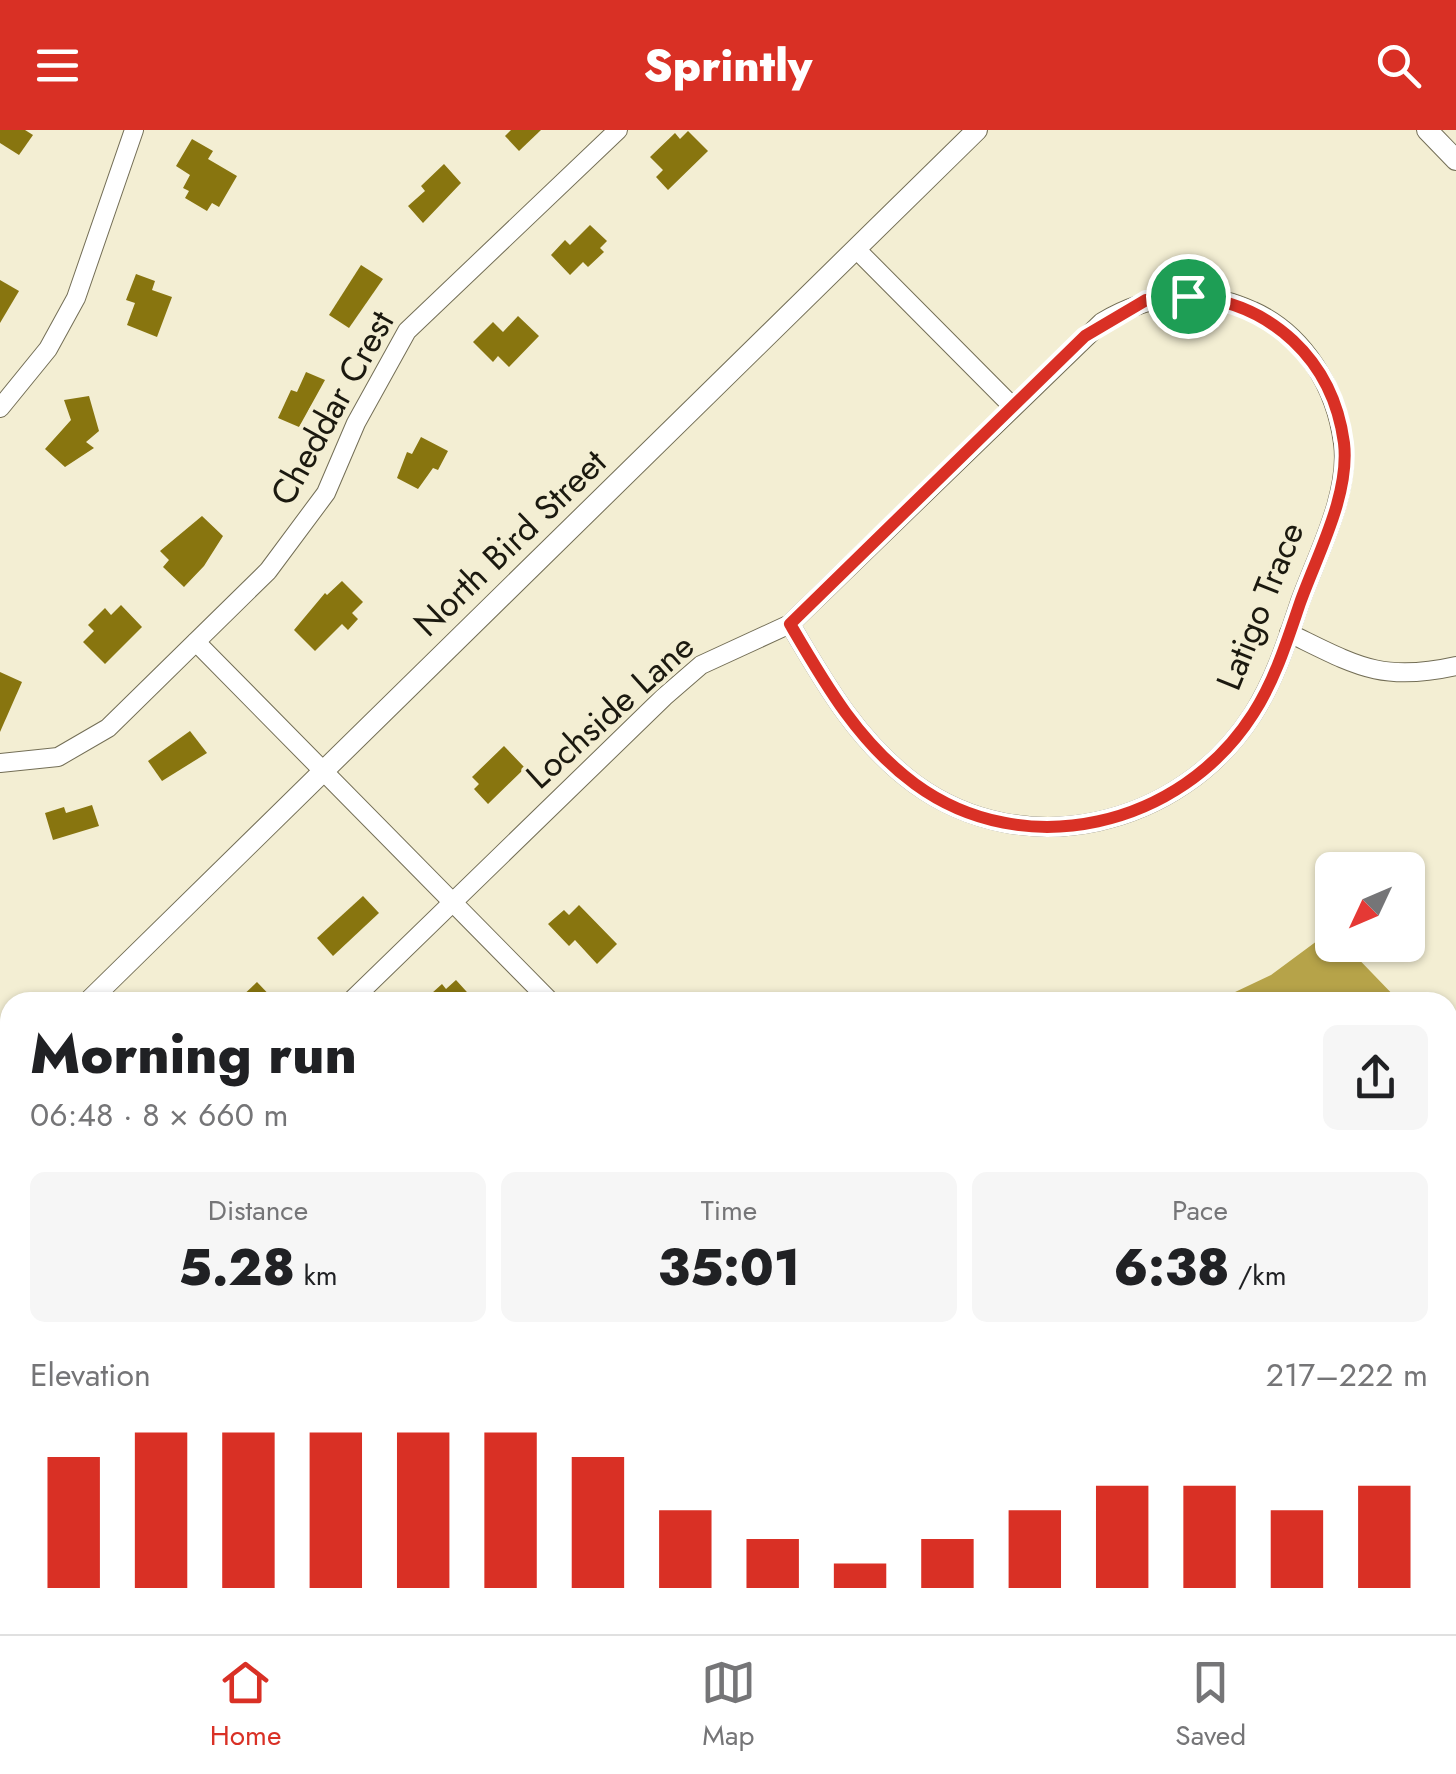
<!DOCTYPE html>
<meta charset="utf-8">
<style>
:root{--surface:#fff;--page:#f6f6f6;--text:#202124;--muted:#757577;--line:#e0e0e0;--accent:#d93025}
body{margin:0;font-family:Jost,sans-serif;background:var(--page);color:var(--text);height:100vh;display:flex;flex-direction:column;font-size:38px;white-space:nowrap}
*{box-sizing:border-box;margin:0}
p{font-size:32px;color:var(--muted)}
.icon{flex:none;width:55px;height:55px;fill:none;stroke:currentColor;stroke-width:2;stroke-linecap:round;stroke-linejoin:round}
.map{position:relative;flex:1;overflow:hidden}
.sheet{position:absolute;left:0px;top:862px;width:1458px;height:642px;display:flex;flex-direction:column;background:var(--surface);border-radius:30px 30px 0 0;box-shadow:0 2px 8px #0004}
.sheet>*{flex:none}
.needle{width:65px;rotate:226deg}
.buttons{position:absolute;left:1315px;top:722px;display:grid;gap:20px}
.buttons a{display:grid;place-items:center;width:110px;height:110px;border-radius:15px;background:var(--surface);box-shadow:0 2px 8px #0004;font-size:50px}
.pin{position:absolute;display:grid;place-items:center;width:85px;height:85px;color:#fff;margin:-42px;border:5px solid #fff;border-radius:50%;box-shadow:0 2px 10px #0007}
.round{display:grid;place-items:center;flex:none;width:105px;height:105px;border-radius:15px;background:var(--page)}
.summary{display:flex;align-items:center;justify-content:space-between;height:170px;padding:0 30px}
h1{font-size:55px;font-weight:800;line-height:75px}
.stats{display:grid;grid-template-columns:repeat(3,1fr);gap:15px;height:170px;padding:10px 30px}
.stats div{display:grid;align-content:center;border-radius:15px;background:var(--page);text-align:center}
.stats b{font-size:50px;font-weight:800}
.stats small{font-size:28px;font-weight:400}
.stats p{font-size:28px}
.chart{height:280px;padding:20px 30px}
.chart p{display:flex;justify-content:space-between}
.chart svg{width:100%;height:180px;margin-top:10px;stroke:var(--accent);stroke-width:6}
header{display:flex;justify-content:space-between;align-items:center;height:130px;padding:0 30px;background:var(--accent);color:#fff;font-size:45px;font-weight:800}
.dock{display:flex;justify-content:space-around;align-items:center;height:140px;border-top:2px solid var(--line);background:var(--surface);font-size:28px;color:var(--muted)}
.dock a{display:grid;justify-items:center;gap:5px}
.dock .selected{color:var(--accent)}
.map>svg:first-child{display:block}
</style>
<header><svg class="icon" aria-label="menu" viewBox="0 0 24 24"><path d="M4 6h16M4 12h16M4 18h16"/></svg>Sprintly<svg class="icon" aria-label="search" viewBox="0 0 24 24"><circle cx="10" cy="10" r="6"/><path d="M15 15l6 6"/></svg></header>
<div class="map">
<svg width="1456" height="1504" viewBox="0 0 1456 1504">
<rect width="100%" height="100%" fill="#f3eed3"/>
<path fill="#b6a349" d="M1321,808L1345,815L1400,872H1214L1271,845Z"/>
<g fill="#88750f">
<path d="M0,0H25L33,5L19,25L0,13Z"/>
<path d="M511,0H541L519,21L505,6Z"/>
<path d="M688,1L708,21L668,60L656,47L663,40L650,27L675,3L680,9Z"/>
<path d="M192,9L213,21L208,29L237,46L219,77L212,73L207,81L185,68L189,61L183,58L190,45L176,36Z"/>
<path d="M444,34L461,53L423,93L408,76L425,61L421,56Z"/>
<path d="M590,95L607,111L600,118L604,122L588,137L583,132L570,145L551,125L565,110L570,115Z"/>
<path d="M361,135L383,149L349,198L329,185Z"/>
<path d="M136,144L155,151L152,160L172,167L157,207L127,195L135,173L126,170Z"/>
<path d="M0,150L19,161L0,193Z"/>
<path d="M518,186L539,206L509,237L498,226L493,232L473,212L493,192L503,202Z"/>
<path d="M306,242L325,250L299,297L278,288L291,260L297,262Z"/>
<path d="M89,266L99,301L86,312L94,318L65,337L45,319L71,290L64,270Z"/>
<path d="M421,307L448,321L438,340L433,338L418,359L397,348L407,322L412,324Z"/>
<path d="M202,386L223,406L204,436L184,457L163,437L169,430L160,421Z"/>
<path d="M342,451L363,472L352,483L358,489L348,500L342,494L315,521L294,500L325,463L327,465Z"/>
<path d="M121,475L142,497L105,534L83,512L94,501L88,495L105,478L111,485Z"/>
<path d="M0,542L22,552L0,602Z"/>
<path d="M190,601L207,623L162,651L148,631Z"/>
<path d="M504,616L525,638L488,674L474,659L479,654L472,647Z"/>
<path d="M92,675L99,696L53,710L45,683L64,677L66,683Z"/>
<path d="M363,766L379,783L333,826L317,808Z"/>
<path d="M579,775L617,814L597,834L575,810L569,816L548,794L564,780L569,785Z"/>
<path d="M456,850L476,872H422L442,854L446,859Z"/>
<path d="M257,852L276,872H236Z"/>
</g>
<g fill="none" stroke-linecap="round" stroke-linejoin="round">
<defs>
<g id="minor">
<path d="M856,119L1012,276"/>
<path d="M0,278L48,219L76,168L134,0"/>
<path d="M1289,503C1355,535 1381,553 1456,536"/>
<path d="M196,512L551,872"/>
<path d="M0,633L58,627L108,598L268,441L326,363L356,293L407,201L618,0"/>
<path d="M350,872L664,567L701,535L790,494L1102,192C1149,164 1202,157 1253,181C1305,204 1336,259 1343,313C1350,364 1317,425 1300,472C1287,511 1275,549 1253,584C1181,697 1025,734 915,654C858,612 825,554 790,494"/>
<path d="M0,1112L10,1121"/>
<path d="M0,1359L10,1356"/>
<path d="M155,1495L157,1504"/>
<path d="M1157,1495L1166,1504"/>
<path d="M595,1504L604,1495"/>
<path d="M1133,1504L1142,1495"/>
</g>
<g id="tertiary">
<path d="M1427,0L1456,30"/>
<path d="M88,872L977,0"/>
<path d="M0,960L10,950"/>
</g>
</defs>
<use href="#minor" stroke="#736e56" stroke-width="20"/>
<use href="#tertiary" stroke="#736e56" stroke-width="22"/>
<use href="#minor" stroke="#fff" stroke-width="18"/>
<use href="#tertiary" stroke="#fff" stroke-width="20"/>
</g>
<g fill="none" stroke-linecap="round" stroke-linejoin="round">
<defs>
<path id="route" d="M1188,166C1271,172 1333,230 1344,313C1350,365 1317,425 1300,473C1287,511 1275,550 1253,584C1181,697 1024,734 915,654C858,612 825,554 790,494L1085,206L1146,170Z"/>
</defs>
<use href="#route" stroke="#fff" stroke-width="20"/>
<use href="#route" stroke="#d93025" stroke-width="12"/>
</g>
<g text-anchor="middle" stroke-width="8" stroke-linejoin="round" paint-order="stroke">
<g font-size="35" fill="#1b190f" stroke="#f3eed3">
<text transform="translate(332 278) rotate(-61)" y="12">Cheddar Crest</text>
<text transform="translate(510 413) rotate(-44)" y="12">North Bird Street</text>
<text transform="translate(1260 476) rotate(-68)" y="12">Latigo Trace</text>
<text transform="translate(610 581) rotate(-42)" y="12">Lochside Lane</text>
</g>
</g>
</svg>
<div class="buttons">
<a><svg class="needle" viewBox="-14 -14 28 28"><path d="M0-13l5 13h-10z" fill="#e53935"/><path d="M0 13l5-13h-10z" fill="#757577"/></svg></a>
</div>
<div class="pin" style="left:1188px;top:166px;background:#1e9e55"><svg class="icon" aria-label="arrive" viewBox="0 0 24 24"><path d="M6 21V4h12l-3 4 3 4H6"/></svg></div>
<section class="sheet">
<div class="summary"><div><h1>Morning run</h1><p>06:48 · 8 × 660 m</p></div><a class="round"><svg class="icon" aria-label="share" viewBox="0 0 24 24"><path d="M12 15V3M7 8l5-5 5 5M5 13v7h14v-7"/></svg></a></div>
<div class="stats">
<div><p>Distance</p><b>5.28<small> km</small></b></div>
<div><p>Time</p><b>35:01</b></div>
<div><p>Pace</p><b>6:38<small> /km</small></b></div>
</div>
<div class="chart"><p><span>Elevation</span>217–222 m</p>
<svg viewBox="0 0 160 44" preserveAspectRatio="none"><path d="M5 44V12M15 44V6M25 44V6M35 44V6M45 44V6M55 44V6M65 44V12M75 44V25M85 44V32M95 44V38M105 44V32M115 44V25M125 44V19M135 44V19M145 44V25M155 44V19"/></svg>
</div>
</section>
</div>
<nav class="dock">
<a class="selected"><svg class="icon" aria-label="home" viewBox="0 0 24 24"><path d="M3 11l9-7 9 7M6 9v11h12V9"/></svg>Home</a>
<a><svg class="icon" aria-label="map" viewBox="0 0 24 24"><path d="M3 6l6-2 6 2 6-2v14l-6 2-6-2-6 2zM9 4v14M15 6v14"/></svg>Map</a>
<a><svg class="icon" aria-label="saved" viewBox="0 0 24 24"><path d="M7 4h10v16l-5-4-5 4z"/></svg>Saved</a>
</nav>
